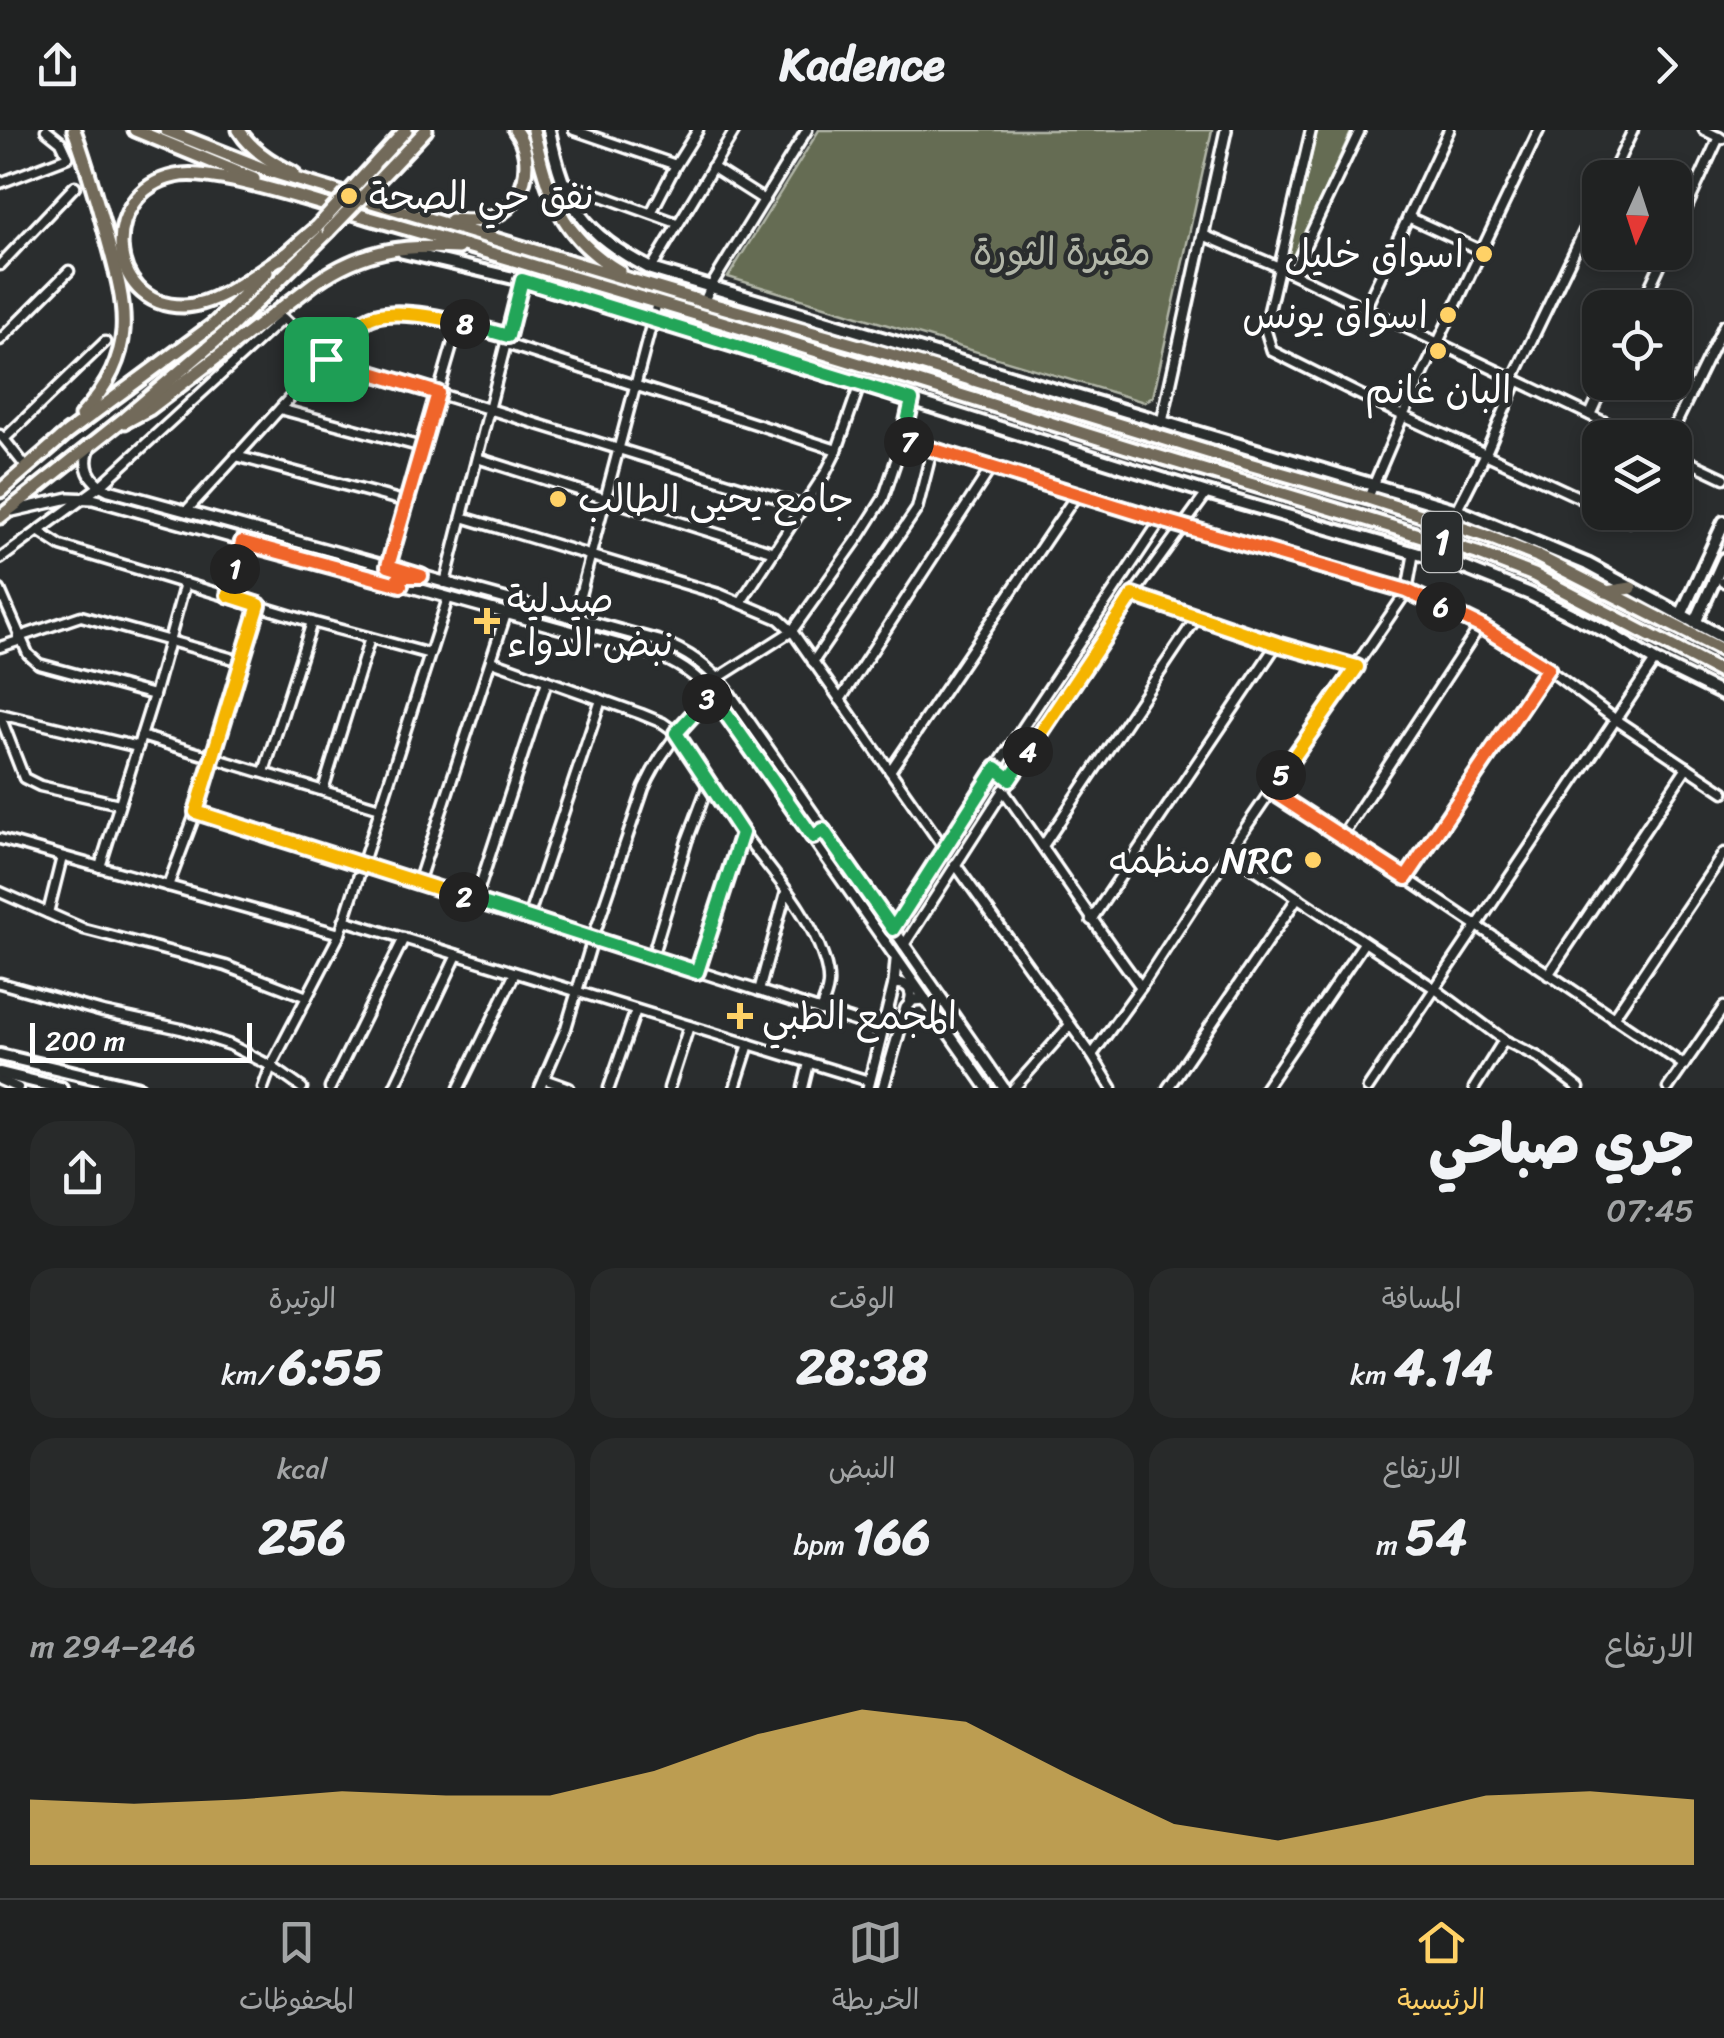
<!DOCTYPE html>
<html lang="ar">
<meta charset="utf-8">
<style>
:root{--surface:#202222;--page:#282a2a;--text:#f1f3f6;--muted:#a2a4a5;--line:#3d3f40;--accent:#ffd166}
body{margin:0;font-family:Sriracha,"Playpen Sans Arabic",sans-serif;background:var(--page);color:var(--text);direction:rtl;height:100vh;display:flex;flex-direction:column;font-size:38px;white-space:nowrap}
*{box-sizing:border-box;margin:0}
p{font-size:32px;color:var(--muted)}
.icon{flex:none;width:55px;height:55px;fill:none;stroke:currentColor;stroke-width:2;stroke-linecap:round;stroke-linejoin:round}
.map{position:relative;height:958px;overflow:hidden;direction:ltr}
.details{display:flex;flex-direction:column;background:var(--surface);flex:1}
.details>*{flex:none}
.needle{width:65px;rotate:183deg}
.fabs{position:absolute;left:1582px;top:30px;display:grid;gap:20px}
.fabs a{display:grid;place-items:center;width:110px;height:110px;border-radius:20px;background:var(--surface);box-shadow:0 5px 15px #0003,0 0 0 2px var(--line);font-size:50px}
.scale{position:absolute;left:30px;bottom:25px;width:222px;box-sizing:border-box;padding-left:10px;border:5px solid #fff;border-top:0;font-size:28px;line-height:35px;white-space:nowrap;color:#fff;-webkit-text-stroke:8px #2a2d2e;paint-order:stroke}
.pin{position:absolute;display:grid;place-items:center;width:85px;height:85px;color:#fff;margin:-42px;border-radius:20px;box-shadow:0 5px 15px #0006}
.km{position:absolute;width:50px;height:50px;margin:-25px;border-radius:50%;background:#222;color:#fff;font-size:28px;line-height:50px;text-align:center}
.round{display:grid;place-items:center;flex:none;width:105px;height:105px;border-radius:30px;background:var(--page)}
.head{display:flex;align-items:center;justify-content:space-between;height:170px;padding:0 30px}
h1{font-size:55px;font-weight:800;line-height:75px}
.stats{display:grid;grid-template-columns:repeat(3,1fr);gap:15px;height:170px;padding:10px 30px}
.stats div{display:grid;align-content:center;border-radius:25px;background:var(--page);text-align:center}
.stats b{font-size:50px;font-weight:800}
.stats small{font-size:28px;font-weight:400}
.stats p{font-size:28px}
.chart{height:280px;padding:20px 30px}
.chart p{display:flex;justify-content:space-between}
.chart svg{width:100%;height:180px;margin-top:10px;fill:var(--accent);opacity:.7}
header{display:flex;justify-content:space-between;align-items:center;height:130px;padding:0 30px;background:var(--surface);font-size:45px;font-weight:800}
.dock{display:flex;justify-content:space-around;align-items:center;height:140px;border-top:2px solid var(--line);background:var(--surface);font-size:28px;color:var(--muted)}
.dock a{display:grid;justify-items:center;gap:5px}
.dock .active{color:var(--accent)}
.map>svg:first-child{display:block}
</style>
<header><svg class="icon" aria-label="forward" viewBox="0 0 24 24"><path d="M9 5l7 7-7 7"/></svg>Kadence<svg class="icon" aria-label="share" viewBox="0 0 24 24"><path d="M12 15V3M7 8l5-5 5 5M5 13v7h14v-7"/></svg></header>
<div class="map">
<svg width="1724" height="958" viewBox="0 0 1724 958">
<rect width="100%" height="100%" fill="#2a2d2e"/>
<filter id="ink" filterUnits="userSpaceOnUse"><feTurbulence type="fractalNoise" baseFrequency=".01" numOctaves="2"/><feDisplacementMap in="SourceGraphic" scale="20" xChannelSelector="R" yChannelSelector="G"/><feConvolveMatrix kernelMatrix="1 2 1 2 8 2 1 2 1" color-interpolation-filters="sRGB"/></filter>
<g filter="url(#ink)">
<g fill="#656c52" stroke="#b2b6a8" stroke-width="2.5">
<path d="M819,0H1212L1153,267L1144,272L728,147Z"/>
<path d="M1317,0H1352L1291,134H1286Z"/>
</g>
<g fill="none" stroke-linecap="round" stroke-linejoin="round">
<defs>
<g id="minor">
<path d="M574,0L676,35"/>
<path d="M1311,0L1265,198L1272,221L1403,286L1600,377"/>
<path d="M1704,0L1722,9"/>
<path d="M712,37L764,70"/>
<path d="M1610,48L1633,0"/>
<path d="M563,52L677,93"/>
<path d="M0,53L68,27L61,12L46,0"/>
<path d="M651,83L676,35L698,0"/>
<path d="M1408,87L1482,121"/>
<path d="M1675,103L1719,7"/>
<path d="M1203,105L1279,137L1638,308"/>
<path d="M0,135L75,56"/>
<path d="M651,139L735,0"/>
<path d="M1292,143L1360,0"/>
<path d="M704,172L711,156L807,0"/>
<path d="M1640,178L1666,122"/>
<path d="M1365,179L1449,0"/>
<path d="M0,210L69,141"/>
<path d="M506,214L837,320"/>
<path d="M1513,249L1600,68"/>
<path d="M280,279L422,317"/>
<path d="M1590,285L1605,252"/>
<path d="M0,305L4,309L105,212"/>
<path d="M1669,308L1724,195"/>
<path d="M4,309L27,338"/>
<path d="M903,310L1161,390L1407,461L1480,496L1548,539L1616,590L1724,662"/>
<path d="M1675,325L1724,348"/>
<path d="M236,326L407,372"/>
<path d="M477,328L774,422"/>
<path d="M1368,368L1403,286L1539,0"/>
<path d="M187,380C227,337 266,294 306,250C321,234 353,195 373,187C404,175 475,197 508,206"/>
<path d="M1457,380L1486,323L1517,251"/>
<path d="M1611,382L1629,391L1633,382"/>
<path d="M462,387L719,464L779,489L792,501L944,718"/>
<path d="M38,401L61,416L312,492L430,524"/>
<path d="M0,429L100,356L283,188L326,229L804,376"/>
<path d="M388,436L459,192"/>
<path d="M1723,452H1724"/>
<path d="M445,453L522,150"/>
<path d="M0,460L28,524L39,534L154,565"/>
<path d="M228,465L242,412"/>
<path d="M1133,465L1277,514L1357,537"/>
<path d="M741,472L826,342L837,320L860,254"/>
<path d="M574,488L657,173"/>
<path d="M19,507L81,486L241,531"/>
<path d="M0,517L21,510"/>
<path d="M492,531L641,584L663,593L677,603C699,638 721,673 745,706C773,744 810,783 824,829C831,851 829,860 820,881"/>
<path d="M813,532L917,379L932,320"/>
<path d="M718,548L792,501L859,407L883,369L903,310L912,270"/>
<path d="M840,570L991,338"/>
<path d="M0,584L138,617"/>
<path d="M0,586L24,648L40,656L119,674"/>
<path d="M141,606L380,678"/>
<path d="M890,641L1077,364"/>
<path d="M264,642L312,492"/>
<path d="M323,660L370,508"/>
<path d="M1003,660C1050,726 1093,793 1141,857"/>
<path d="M1271,661L1406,748L1684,935"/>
<path d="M196,682L882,900"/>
<path d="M1342,706L1480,496"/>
<path d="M0,709L340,804"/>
<path d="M1043,716L1197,487"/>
<path d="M1229,722L1434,858L1504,910L1538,927L1579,958"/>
<path d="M955,734L1092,925L1112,958"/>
<path d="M100,737L154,565L185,453"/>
<path d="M1406,748L1548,539"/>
<path d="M418,753L506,484"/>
<path d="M168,756L196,682L259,475"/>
<path d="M0,762L84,799L226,836L307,867"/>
<path d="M475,771L547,551"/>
<path d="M48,783L62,727"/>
<path d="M528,788L601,570"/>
<path d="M344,790L869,951"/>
<path d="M1091,790L1277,514"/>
<path d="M893,799L996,638L1161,390"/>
<path d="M904,815L1011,649L1133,465L1207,363"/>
<path d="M652,827L687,711L709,653"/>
<path d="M697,842L743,703"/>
<path d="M1548,845L1687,637"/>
<path d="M0,853L103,882L181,899L230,915L271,936L302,958"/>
<path d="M759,861L786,762"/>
<path d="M1613,888L1724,723"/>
<path d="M1092,925L1141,857L1229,722L1407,461L1414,422"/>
<path d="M544,949L569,958"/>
<path d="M0,950L18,958"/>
<path d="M263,958L271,936L340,804L448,468"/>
<path d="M330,958L404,808"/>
<path d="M394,958L457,825"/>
<path d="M459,958L515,843"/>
<path d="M540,958L566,898L593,808L644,658C661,621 685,593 712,564"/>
<path d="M609,958L636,880"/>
<path d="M669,958L689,896"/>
<path d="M735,958L749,914"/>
<path d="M803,958L809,933"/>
<path d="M1014,958L1070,895"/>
<path d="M1168,958L1298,767"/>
<path d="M1265,958L1364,813"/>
<path d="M1368,958L1655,531"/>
<path d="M1474,958L1504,910"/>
<path d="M1668,958L1724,877"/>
</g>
<g id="tertiary">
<path d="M1162,292L1226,0"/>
<path d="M91,315C81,335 89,352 109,360L659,511C686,521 709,536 727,560L1004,958"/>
<path d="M12,381L69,368L93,369L653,524C677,532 696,545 712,564L987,958"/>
<path d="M894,854C906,851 914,860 910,872"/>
<path d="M868,958L894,854L896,831"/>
<path d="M883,958L906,878L913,870L925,869"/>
</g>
<g id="secondary">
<path d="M549,0C564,75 582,103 651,139L1457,380L1587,434L1724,508"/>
<path d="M403,122L522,150L653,189L1207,363L1457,435L1530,464L1609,503L1655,531L1724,565"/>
<path d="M1681,485L1724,392"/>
<path d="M1695,493L1724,429"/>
<path d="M0,925L139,958"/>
<path d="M0,943L61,958"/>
</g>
<g id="trunk">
<path d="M74,0C86,32 95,65 104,97C126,177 141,219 81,286"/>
<path d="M135,0L254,49"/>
<path d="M166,0L269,41L704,172L895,226L1221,326L1368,368L1486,406L1537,426L1724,521"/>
<path d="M239,0C251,20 272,33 293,43"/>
<path d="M533,0C548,64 560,106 619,141"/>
<path d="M373,36L406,0"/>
<path d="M391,37L426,0"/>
<path d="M451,90C464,91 478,92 491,87C526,75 536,28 515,0"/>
<path d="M286,124C257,142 217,176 183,176C105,176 99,62 175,46C193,42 214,47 233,50C280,60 324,75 370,88C459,113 547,140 635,166C804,216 972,269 1140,321C1253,355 1365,388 1477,423L1534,445L1724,544"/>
<path d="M280,129L317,97"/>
<path d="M125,292L149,279L316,152C365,119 401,115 458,118"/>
<path d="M0,361L67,303L214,194L267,142"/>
<path d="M0,387L125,288L225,203L329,101"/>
<path d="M1606,462L1631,458"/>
</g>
</defs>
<use href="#minor" stroke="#fff" stroke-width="15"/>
<use href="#tertiary" stroke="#fff" stroke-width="16"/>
<use href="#secondary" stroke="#fff" stroke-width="18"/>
<use href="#trunk" stroke="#fff" stroke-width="19"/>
<use href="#minor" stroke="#2a2d2e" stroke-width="8"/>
<use href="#tertiary" stroke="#2a2d2e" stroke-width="9"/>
<use href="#secondary" stroke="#2a2d2e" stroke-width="10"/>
<use href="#trunk" stroke="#726b5a" stroke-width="11"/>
<defs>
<g id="trunk-bridge">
<path d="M317,97L373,36"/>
<path d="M329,101L391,37"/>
</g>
</defs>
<use href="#trunk-bridge" stroke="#fff" stroke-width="19" stroke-linecap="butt"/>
<use href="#trunk-bridge" stroke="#726b5a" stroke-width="11"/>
</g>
</g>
<g fill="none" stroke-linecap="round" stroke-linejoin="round" filter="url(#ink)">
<defs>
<path id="split-1" d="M235,439L242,412L401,455L398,449L401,446H421L388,436L438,263L326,229"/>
<path id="split-2" d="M235,439L228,465L259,475L196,682L464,767"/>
<path id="split-3" d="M464,767L697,842L742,703L676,603L707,569"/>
<path id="split-4" d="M707,569L712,564L813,707L823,700L893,799L996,638L1010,649L1028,622"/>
<path id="split-5" d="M1028,622L1133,465L1277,514L1357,537L1281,645"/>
<path id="split-6" d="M1281,645L1271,661L1406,748L1548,538L1480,496L1441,477"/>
<path id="split-7" d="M909,312L1161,390L1407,461L1441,477"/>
<path id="split-8" d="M465,194L508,206L522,150L912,270L903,310L909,312"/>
<path id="split-9" d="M326,229C340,215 357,191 375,186C399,179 442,188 465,194"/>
</defs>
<use href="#split-1" stroke="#fff" stroke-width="20"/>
<use href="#split-2" stroke="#fff" stroke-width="20"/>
<use href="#split-3" stroke="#fff" stroke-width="20"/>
<use href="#split-4" stroke="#fff" stroke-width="20"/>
<use href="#split-5" stroke="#fff" stroke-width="20"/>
<use href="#split-6" stroke="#fff" stroke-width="20"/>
<use href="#split-7" stroke="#fff" stroke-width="20"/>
<use href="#split-8" stroke="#fff" stroke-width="20"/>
<use href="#split-9" stroke="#fff" stroke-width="20"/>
<use href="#split-1" stroke="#f0652b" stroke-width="12"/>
<use href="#split-2" stroke="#f5b400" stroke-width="12"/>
<use href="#split-3" stroke="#22a559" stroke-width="12"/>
<use href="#split-4" stroke="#22a559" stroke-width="12"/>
<use href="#split-5" stroke="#f5b400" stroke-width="12"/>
<use href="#split-6" stroke="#f0652b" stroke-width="12"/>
<use href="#split-7" stroke="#f0652b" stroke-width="12"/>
<use href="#split-8" stroke="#22a559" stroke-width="12"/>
<use href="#split-9" stroke="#f5b400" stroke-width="12"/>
</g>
<g fill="#ffd166" stroke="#2a2d2e" stroke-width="4">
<circle cx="349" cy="66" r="10"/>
<circle cx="1484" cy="124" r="10"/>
<circle cx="1448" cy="185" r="10"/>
<circle cx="1438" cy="221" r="10"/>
<circle cx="558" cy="369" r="10"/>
<path d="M482 476h10v10h10v10h-10v10h-10v-10h-10v-10h10z"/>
<circle cx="1313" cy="730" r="10"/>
<path d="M735 871h10v10h10v10h-10v10h-10v-10h-10v-10h10z"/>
</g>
<g text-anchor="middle" stroke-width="9" stroke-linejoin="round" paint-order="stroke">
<rect fill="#2a2d2e" stroke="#bfc0c0" stroke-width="2.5" x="1422" y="382" width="40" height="60" rx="8"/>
<g font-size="35" font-weight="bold" fill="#fff">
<text x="1442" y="424">1</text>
</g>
<g font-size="38" fill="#fff" stroke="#2a2d2e" text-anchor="start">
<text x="369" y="79">نفق حي الصحة</text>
<text x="1464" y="137" text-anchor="end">اسواق خليل</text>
<text x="1428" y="198" text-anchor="end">اسواق يونس</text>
<text x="1438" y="273" text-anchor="middle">البان غانم</text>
<text x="578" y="382">جامع يحيى الطالب</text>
<text x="507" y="482">صيدلية<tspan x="507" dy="44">نبض الدواء</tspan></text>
<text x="1293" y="743" text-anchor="end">منظمه NRC</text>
<text x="762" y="899">المجمع الطبي</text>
</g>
<g font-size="38" fill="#b2b6a8" stroke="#2a2d2e">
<text x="1062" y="135">مقبرة الثورة</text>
</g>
</g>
</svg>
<div class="fabs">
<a><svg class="needle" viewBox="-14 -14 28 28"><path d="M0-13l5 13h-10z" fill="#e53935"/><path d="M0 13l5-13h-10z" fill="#a2a4a5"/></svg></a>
<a><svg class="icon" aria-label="locate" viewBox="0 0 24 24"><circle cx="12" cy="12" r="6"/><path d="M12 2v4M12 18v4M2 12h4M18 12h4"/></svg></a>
<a><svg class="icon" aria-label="layers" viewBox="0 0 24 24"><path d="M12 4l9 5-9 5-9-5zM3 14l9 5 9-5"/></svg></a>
</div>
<div class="scale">200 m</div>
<div class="pin" style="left:326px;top:229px;background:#1e9e55"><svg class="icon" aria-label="arrive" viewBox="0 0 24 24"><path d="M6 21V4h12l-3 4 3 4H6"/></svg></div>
<b class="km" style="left:235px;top:439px">1</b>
<b class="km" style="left:464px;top:767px">2</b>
<b class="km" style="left:707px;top:569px">3</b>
<b class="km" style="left:1028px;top:622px">4</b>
<b class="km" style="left:1281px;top:645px">5</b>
<b class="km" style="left:1441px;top:477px">6</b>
<b class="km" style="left:909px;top:312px">7</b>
<b class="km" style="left:465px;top:194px">8</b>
</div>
<section class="details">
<div class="head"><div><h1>جري صباحي</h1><p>07:45</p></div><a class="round"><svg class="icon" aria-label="share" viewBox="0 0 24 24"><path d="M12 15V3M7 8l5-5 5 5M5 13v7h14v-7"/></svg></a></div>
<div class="stats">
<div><p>المسافة</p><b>4.14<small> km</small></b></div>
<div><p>الوقت</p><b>28:38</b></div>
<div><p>الوتيرة</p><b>6:55<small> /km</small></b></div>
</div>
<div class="stats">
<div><p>الارتفاع</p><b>54<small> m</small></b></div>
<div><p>النبض</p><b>166<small> bpm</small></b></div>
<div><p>kcal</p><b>256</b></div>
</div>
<div class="chart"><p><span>الارتفاع</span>246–294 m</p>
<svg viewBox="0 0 160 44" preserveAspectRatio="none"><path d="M0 44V28L10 29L20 28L30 26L40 27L50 27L60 21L70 12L80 6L90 9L100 22L110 34L120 38L130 33L140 27L150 26L160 28V44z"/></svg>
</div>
</section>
<nav class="dock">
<a class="active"><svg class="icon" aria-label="home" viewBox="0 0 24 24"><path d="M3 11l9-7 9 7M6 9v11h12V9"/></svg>الرئيسية</a>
<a><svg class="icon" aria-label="map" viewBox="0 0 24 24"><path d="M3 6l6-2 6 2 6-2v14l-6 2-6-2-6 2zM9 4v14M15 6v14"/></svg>الخريطة</a>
<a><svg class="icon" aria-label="saved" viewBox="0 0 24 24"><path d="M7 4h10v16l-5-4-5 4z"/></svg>المحفوظات</a>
</nav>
